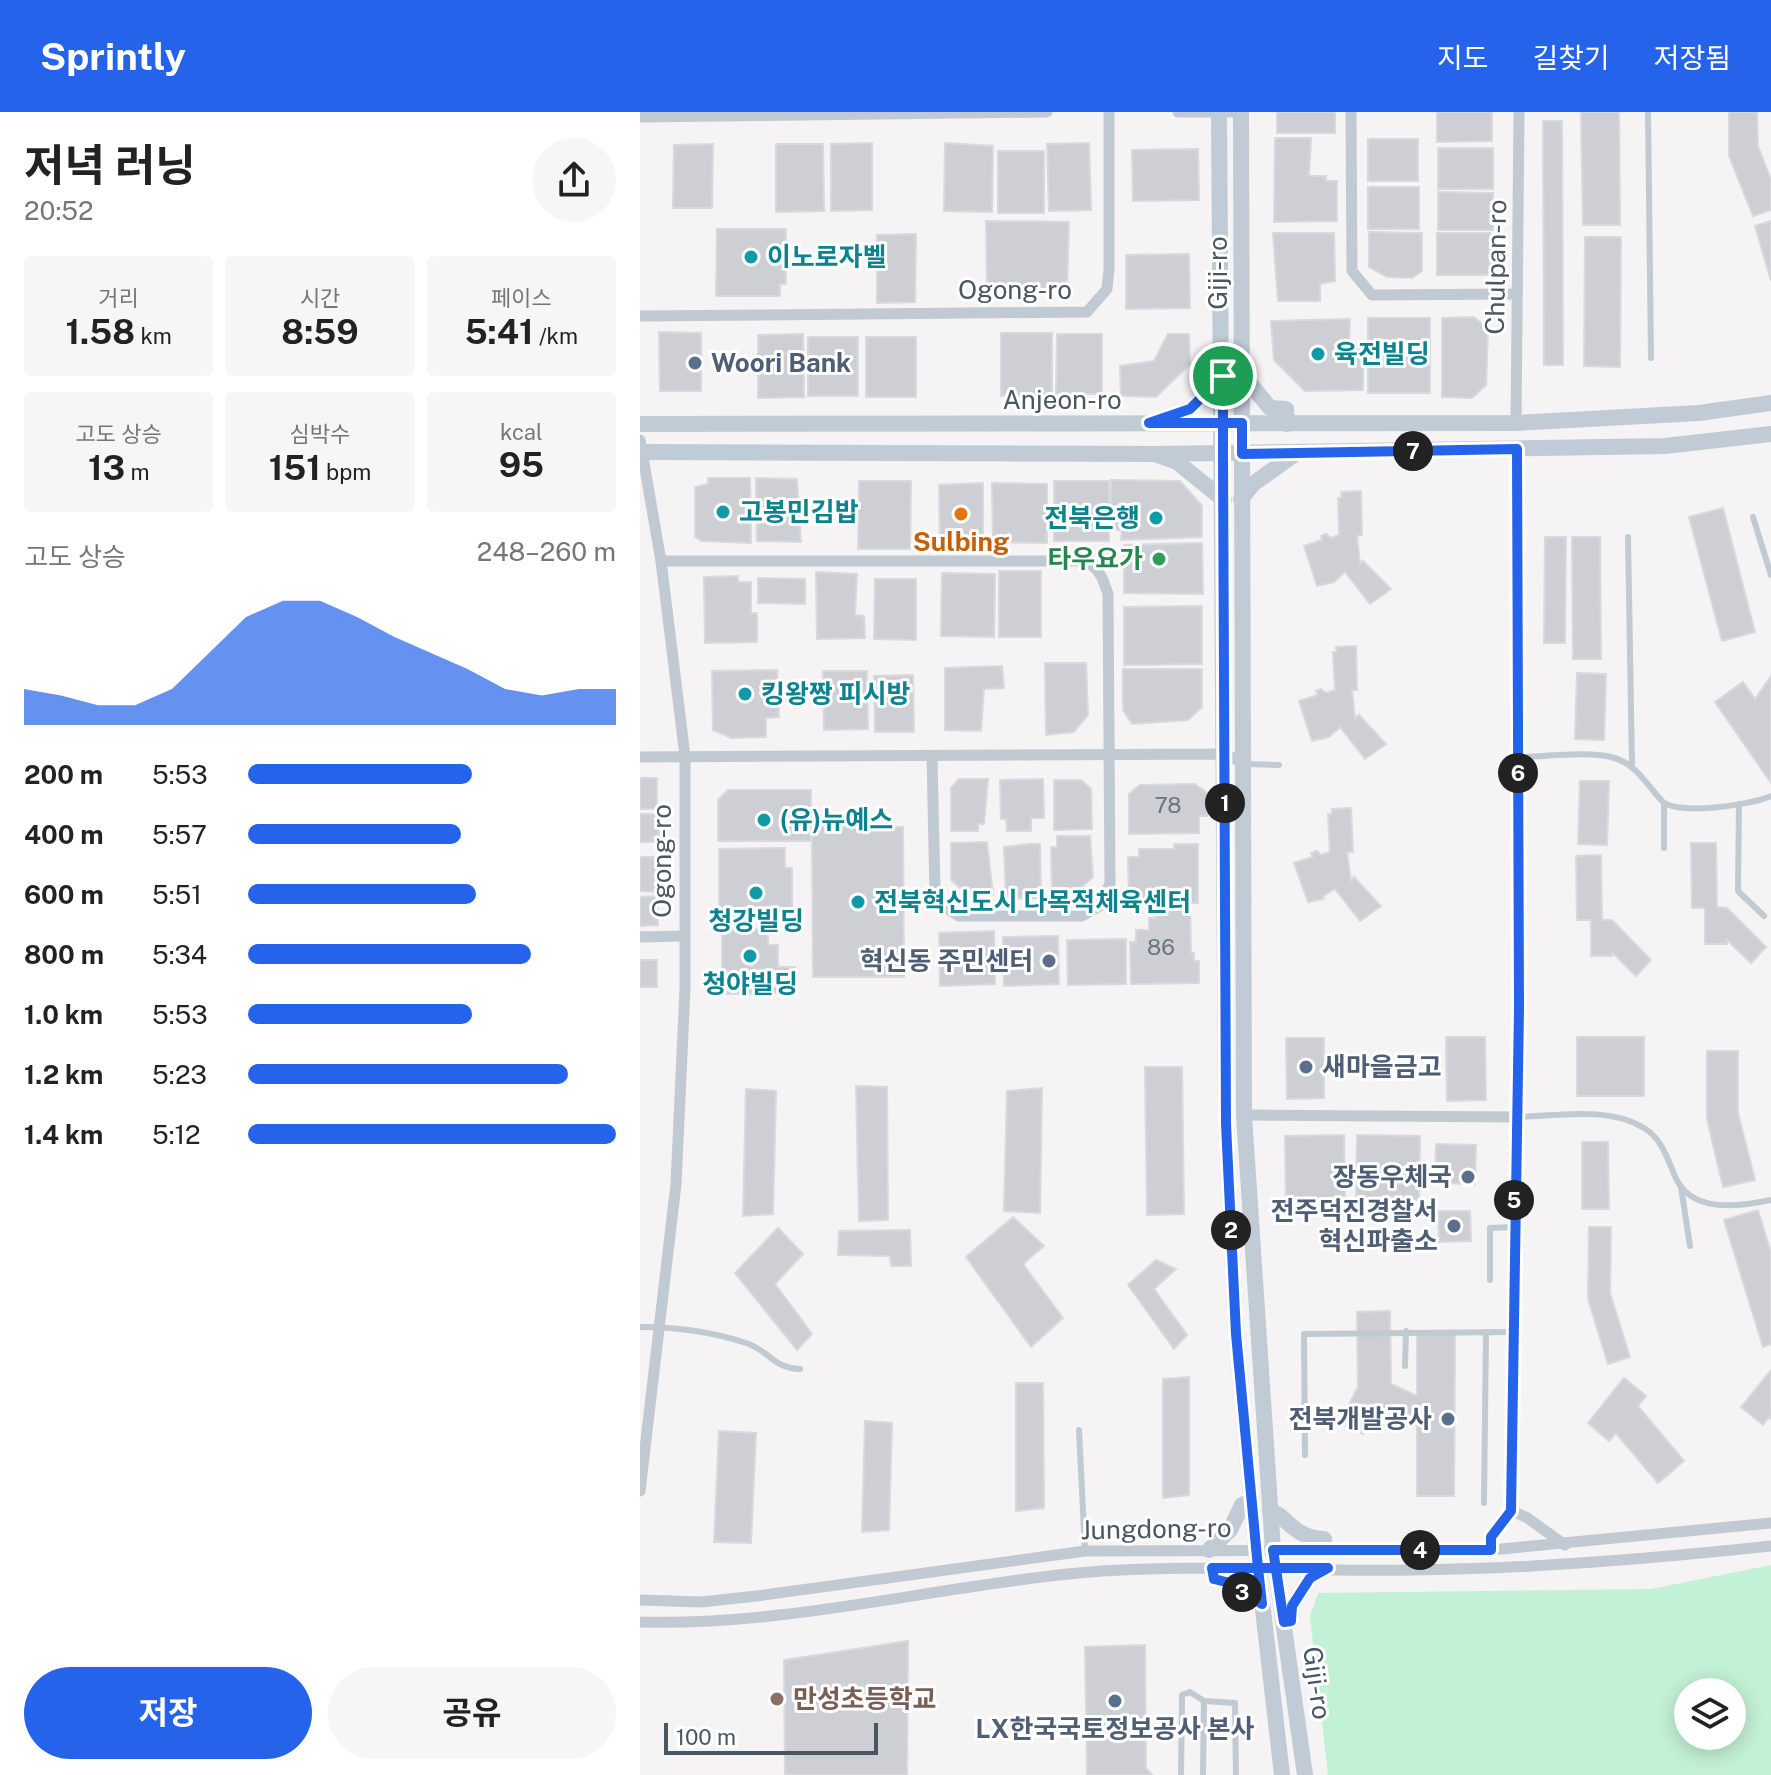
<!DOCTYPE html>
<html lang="ko">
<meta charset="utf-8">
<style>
:root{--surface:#fff;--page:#f6f6f6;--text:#222;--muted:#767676;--accent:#2563eb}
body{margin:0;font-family:"Public Sans","Noto Sans KR",sans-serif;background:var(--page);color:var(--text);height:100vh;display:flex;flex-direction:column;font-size:30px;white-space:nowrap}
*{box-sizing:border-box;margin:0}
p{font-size:26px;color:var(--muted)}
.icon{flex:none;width:44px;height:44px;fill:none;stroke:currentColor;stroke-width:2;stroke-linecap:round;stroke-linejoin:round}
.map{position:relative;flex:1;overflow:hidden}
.details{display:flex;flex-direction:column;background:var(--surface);width:640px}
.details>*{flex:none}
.fabs{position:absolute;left:1034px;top:1566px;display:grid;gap:16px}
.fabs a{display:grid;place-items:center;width:72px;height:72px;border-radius:50%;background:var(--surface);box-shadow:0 4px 20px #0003;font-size:40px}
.scale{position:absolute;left:24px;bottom:20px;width:214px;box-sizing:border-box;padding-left:8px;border:4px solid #4a5661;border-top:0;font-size:22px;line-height:28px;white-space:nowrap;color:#4a5661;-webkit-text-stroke:6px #fff;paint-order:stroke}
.pin{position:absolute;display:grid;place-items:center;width:68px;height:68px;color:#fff;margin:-34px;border:4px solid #fff;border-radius:50%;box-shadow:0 2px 8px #0007}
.km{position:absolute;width:40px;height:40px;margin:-20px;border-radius:50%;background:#222;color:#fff;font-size:22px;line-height:40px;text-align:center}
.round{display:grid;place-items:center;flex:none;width:84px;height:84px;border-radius:42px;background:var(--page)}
.summary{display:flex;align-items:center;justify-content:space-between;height:136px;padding:0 24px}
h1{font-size:44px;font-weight:700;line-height:60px}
.figures{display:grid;grid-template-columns:repeat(3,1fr);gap:12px;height:136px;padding:8px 24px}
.figures div{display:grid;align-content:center;border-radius:8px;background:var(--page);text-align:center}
.figures b{font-size:34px;font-weight:700}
.figures small{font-size:22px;font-weight:400}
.figures p{font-size:22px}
.chart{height:224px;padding:16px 24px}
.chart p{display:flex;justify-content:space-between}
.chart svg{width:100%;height:144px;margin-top:8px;fill:var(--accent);opacity:.7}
.button{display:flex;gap:16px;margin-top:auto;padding:16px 24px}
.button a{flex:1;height:92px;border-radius:48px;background:var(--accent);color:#fff;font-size:32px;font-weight:700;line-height:92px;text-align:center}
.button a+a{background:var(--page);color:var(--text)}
ul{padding:0 24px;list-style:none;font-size:26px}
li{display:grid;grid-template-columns:128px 96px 1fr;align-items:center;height:60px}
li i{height:20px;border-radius:10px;background:var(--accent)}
header{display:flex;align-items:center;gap:48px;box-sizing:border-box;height:112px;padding:0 40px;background:var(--accent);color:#fff}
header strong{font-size:38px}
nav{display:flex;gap:44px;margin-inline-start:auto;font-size:28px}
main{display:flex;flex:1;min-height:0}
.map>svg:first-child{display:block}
</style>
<header>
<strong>Sprintly</strong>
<nav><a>지도</a><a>길찾기</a><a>저장됨</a></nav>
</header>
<main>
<section class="details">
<div class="summary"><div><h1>저녁 러닝</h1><p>20:52</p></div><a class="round"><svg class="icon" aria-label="share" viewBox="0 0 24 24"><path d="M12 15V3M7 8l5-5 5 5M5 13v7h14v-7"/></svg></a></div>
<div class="figures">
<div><p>거리</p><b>1.58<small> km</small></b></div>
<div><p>시간</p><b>8:59</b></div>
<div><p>페이스</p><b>5:41<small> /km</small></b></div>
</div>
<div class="figures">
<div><p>고도 상승</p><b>13<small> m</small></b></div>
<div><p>심박수</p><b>151<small> bpm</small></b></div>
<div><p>kcal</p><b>95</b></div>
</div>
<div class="chart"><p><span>고도 상승</span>248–260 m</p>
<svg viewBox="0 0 160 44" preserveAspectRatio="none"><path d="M0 44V33L10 35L20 38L30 38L40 33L50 22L60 11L70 6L80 6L90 11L100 17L110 22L120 27L130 33L140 35L150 33L160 33V44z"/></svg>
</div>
<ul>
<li><b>200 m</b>5:53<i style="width:61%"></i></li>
<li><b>400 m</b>5:57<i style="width:58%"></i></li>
<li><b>600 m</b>5:51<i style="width:62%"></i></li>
<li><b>800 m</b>5:34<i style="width:77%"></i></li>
<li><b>1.0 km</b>5:53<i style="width:61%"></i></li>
<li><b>1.2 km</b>5:23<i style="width:87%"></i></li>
<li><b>1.4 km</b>5:12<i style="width:100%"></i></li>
</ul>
<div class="button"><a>저장</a><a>공유</a></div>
</section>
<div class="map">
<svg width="1131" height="1663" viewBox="0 0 1131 1663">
<rect width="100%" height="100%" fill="#f5f3f3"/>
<path fill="#c3f1d5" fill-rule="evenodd" d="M1131,1453V1663H688L670,1504L678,1481L1011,1477ZM1048,1580H1092V1624H1048Z"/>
<g fill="#cdcfd5" stroke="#d7d9de" stroke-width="2">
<rect x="637" y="0" width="58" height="21"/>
<path d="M797,0H852V29L797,30Z"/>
<path d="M941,0H979L980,113H943Z"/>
<path d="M1089,0H1117L1118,34L1131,68V98L1113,104L1089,44Z"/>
<path d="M903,9H922L923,253H904Z"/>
<path d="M635,26H671L669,64H686V69H697V109L634,110Z"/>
<rect x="728" y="27" width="50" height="42"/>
<path d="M232,31V98L191,99V32Z"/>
<path d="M305,31L353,34L352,100L304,99Z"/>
<path d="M449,31L451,98L409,99L407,32Z"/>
<path d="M73,32L72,96H33L34,33Z"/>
<path d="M136,32H183L184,99L136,100Z"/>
<rect x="798" y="36" width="55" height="41"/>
<path d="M558,37L559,88L493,89L492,38Z"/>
<rect x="358" y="39" width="46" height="62"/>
<rect x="728" y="75" width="51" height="42"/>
<path d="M798,80L853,81V118H798Z"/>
<path d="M346,109L429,110L427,176L347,178Z"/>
<path d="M1131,109V169L1115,114Z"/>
<path d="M77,117H146V172H140V184H76Z"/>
<path d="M729,120L782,121V159L772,166L747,165L729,155Z"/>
<path d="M633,121H694L695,169L680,172V189H638Z"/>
<rect x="797" y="121" width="53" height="42"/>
<path d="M276,122L275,190L237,191V123Z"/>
<path d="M945,125H981L980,255L944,254Z"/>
<path d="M549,142L550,196L486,197V143Z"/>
<path d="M834,205L848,217L846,273L832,286L802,285V206Z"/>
<rect x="728" y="206" width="62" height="75"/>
<path d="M710,207L709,236L723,235V278L665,279L634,248L631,209Z"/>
<path d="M19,220L61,221V279H20Z"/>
<rect x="361" y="221" width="51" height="63"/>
<path d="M163,222L164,285L118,286V223Z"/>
<path d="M417,222H462V282H416Z"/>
<path d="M528,222H549L550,252L516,285L481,284L480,254L514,249Z"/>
<rect x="168" y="225" width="50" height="59"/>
<rect x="226" y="225" width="50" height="60"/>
<path d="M68,366H110L111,431L62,429L55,425V375L68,372Z"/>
<path d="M116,366L157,367L161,430L117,429Z"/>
<path d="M471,368L540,369L562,394V425L481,428L482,418H471Z"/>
<path d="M219,369H271L270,437H218Z"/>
<rect x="414" y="369" width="55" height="60"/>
<path d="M343,371V432H300L299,373Z"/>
<path d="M352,371L407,372V431L353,430Z"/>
<path d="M721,379L722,423L717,424L720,452L723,449L751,477L730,492L705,460L694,470L677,474L664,434L682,428L681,424L686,422L691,426L699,423L698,386H702L701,380Z"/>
<path d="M1083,396L1115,520L1082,529L1049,405Z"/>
<path d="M905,425H926L925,531H904Z"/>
<path d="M932,425H960L961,547H933Z"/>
<path d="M562,431L563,482L484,481V433Z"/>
<rect x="359" y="459" width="42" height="66"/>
<path d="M176,460L217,462L215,503L224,504L225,526L177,527Z"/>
<path d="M302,461L355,462L354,525L301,524Z"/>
<path d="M98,464V470H111V501H117V530L65,531L64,465Z"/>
<path d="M118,466L165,467V492L118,491Z"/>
<path d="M235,467H276V528L234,527Z"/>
<path d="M562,494V552L484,553V495Z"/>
<path d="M716,534L717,578H712L715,607L719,603L746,632L725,647L700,615L689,625L672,629L659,589L678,583L676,579L681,577L686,581L695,578L693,540H697L696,535Z"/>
<path d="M405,551H446L448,603L434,620L406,623Z"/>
<path d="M362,554L364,576L344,577L341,619L305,618V556Z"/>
<path d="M483,557H562V595L548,608L492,612L483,598Z"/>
<path d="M137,558L139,605L126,606V625L92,626L73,618L72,559Z"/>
<path d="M183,559H227L228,617L184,618Z"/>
<path d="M937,561L966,562L964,628L935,627Z"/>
<path d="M273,563L274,620H235L234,564Z"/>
<path d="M1131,564V671L1075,590L1103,570L1115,587Z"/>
<rect x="0" y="666" width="17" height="31"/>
<path d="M319,667H348L344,712H338V719H311V676Z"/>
<path d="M403,667L404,706H391V719H367L366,707H361L360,668Z"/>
<path d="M414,668H441L451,677L452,717L414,718Z"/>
<path d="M940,669H969L967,733L938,732Z"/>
<path d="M555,672L567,681V704H559V721L489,722V682L500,673Z"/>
<path d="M88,678H171V729H78V688Z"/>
<path d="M711,696L713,740H707L711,769L714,765L741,794L720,809L695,777L683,784L684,787L668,790L654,751L673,745L671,741L677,739L681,743L690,740L688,702H692V697Z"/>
<rect x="0" y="702" width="19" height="28"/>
<path d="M172,715H263L264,865H173Z"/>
<path d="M417,724H450L453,765L435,781L412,782L411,735H417Z"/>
<path d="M347,730L353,783L332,787L311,768V731Z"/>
<path d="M1051,731H1076L1077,795L1087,796L1126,835L1111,851L1087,828V832H1065V796H1052Z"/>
<path d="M390,732H400L401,786L366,787L364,735Z"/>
<path d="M534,732H558V791H518V786H489L488,745H499V737H534Z"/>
<path d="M145,736V756H152V805L79,806V737Z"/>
<path d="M961,743L962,808H972L1011,848L996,864L972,840V844H951V808H937L936,744Z"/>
<path d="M0,745H17V780L0,779Z"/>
<path d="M17,784L18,813L0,814V785Z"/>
<path d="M515,797H550L551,841H554V849H559V871L491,872L490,830H496V818H509V806H516Z"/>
<path d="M82,817H128V833H138V855H155V881L82,882Z"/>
<path d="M354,819L355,872L300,874L299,821Z"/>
<path d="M418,824L419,872L364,874L363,825Z"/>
<path d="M486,827V872L428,873L427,828Z"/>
<rect x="0" y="848" width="17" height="27"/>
<path d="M806,925H845L846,988L807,989Z"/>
<rect x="937" y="925" width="67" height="59"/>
<path d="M646,926H684V986L647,987Z"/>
<path d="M1067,939H1098V1001L1115,1068L1083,1075L1067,1007Z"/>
<path d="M505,955H542L544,1102L507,1103Z"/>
<path d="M216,974L247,975L248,1108L219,1109Z"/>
<path d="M402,976L400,1101L364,1099L367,979Z"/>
<path d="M106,977L136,979L133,1102L103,1104Z"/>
<path d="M704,1023L705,1088L646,1089L645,1024Z"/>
<path d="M717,1023L780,1024L779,1088L716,1087Z"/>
<path d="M942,1030H968L969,1097H942Z"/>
<path d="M796,1032L836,1033L835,1072L795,1071Z"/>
<path d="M1118,1098L1131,1141V1232L1123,1235L1084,1108Z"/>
<path d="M798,1099H830L831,1129L799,1130Z"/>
<path d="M373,1105L404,1134L383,1152L423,1206L391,1235L326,1145Z"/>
<path d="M949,1115H971L970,1181L990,1245L968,1252L948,1187Z"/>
<path d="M138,1116L163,1142L135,1172L172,1222L157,1238L95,1161Z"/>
<path d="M270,1118L271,1154H251L250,1144L198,1143L199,1119Z"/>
<path d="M516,1148L536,1157L514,1177L547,1223L534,1237L488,1173Z"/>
<path d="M750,1199L751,1272L777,1284V1221H815L814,1384H777V1314L737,1295L723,1322L700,1310L718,1275L717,1200Z"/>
<path d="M1131,1258V1307L1129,1305L1123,1313L1101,1295Z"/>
<path d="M549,1265V1383L523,1386V1267Z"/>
<path d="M984,1266L1006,1284L998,1294L1044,1349L1018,1371L976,1321L969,1329L948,1311Z"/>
<path d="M376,1271H403L404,1396L376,1399Z"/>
<path d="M225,1309L252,1311L249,1418L222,1420Z"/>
<path d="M79,1319L116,1321L111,1431L74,1430Z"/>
<path d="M268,1529L267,1663H145L144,1548Z"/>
<path d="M505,1533L506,1656L512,1663H447L445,1535Z"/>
</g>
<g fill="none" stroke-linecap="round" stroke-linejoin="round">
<g stroke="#c1cad2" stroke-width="6">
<path d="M1008,0L1011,246"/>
<path d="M1113,405L1131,463"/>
<path d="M988,425L992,654"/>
<path d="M878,645C904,645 946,639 971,645C996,651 1006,672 1022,689C1037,704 1112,693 1131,684"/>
<path d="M605,652L639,653"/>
<path d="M1024,692V736"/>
<path d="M1099,692L1098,779L1124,804"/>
<path d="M877,1005C917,1004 969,994 1004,1016C1021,1026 1027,1045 1034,1062C1049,1102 1098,1095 1131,1088"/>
<path d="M1041,1075L1050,1134"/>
<path d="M850,1168V1116L873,1115"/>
<path d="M0,1215C34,1215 73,1220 106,1231C130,1239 133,1256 160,1257"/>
<path d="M765,1254L766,1219"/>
<path d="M439,1318L445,1439"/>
<path d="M665,1343L664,1222L872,1220"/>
<path d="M844,1391L846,1220"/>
<path d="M541,1663L542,1583L550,1580L564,1589"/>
<path d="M563,1663L564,1589L595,1591L596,1663"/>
</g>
<g stroke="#c1cad2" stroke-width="11">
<path d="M538,0H595"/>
<path d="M711,0L712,159L732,183L877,182"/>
<path d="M0,5L407,0"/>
<path d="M0,204L447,200L467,177L469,157V0"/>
<path d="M876,311L879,0"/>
<path d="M0,328L21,449L45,644V877L36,1072L0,1379"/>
<path d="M21,449H444C460,456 463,467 468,482L470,771L460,794L442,804H319L307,797L295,781L292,644"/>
<path d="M0,645L585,642L605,652"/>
<path d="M0,825L44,824"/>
<path d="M604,1003L877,1005"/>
<path d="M871,1399L886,1405L925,1433"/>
<path d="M851,1438V1425L871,1399L879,896L877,337"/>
<path d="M0,1488L61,1490L117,1484L445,1439L851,1438L1131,1411"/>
<path d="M0,1510C148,1514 291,1475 438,1461C548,1451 659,1460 770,1458C891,1457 1010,1447 1131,1434"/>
</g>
<g stroke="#c1cbd6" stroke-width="16">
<path d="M579,0L586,1012L596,1222L616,1437L642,1663"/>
<path d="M601,0L604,1003L633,1438L665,1663"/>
<path d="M602,262L630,296L646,297L647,312"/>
<path d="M524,306L550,297L583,264"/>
<path d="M0,312L876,311L1059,301L1131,291"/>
<path d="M0,340L515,342L537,350L584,388"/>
<path d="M515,342L1025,334L1131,322"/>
<path d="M601,387L613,372L655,342"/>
<path d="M630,1399C647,1403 651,1425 684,1427L685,1438"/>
<path d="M569,1438L590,1418L602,1393L612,1389"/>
<path d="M572,1456L574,1467L590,1471L622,1492"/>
<path d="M645,1510L651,1509L652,1494L670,1466L688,1456"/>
</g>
</g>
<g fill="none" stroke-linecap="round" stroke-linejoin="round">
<defs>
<path id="route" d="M583,264V343L586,1012L596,1222L618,1456H572L574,1467L590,1471L622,1492L618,1456H688L670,1466L652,1494L651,1509L644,1510C640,1486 637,1462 633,1438H851V1425L871,1399L879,896L877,337L602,342V311H509L550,297L583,264"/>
</defs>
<use href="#route" stroke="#fff" stroke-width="16"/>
<use href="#route" stroke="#2563eb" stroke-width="10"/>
</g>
<g fill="#0f9aa8" stroke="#fff" stroke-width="3">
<circle cx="111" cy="145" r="8"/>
<circle cx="678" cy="242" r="8"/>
<circle cx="83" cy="400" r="8"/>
<circle cx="516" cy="406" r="8"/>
<circle cx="105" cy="582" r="8"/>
<circle cx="124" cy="708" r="8"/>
<circle cx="116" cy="781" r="8"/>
<circle cx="218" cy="790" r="8"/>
<circle cx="110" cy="844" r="8"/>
</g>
<g fill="#5c6f8a" stroke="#fff" stroke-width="3">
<circle cx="55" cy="251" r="8"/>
<circle cx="409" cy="849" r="8"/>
<circle cx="666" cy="955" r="8"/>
<circle cx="828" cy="1065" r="8"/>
<circle cx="814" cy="1114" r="8"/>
<circle cx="808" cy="1307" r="8"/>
<circle cx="475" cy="1589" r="8"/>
</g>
<circle fill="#e8710a" stroke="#fff" stroke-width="3" cx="321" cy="402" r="8"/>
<circle fill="#2e9e5b" stroke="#fff" stroke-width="3" cx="519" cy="447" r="8"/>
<circle fill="#8d6e63" stroke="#fff" stroke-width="3" cx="137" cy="1587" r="8"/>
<g text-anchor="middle" stroke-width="6" stroke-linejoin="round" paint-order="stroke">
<g font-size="22" fill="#6b747e">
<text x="528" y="701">78</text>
<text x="521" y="843">86</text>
</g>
<g font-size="26" font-weight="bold" fill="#0d838f" stroke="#fff" text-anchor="start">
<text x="127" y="154">이노로자벨</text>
<text x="694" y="251">육전빌딩</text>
<text x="99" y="409">고봉민김밥</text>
<text x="500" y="415" text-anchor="end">전북은행</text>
<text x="121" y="591">킹왕짱 피시방</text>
<text x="140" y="717">(유)뉴예스</text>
<text x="234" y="799">전북혁신도시 다목적체육센터</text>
<text x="116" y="818" text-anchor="middle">청강빌딩</text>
<text x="110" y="881" text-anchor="middle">청야빌딩</text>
</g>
<g font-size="26" fill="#4a5661" stroke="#fff">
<text transform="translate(856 155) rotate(-89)" y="9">Chulpan-ro</text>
<text transform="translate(578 161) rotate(-90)" y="9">Giji-ro</text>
<text x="375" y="187">Ogong-ro</text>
<text x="422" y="297">Anjeon-ro</text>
<text transform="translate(22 749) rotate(-90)" y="9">Ogong-ro</text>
<text transform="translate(516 1417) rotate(-1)" y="9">Jungdong-ro</text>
<text transform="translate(677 1571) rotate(82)" y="9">Giji-ro</text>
</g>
<g font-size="26" font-weight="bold" fill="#4e5e75" stroke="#fff" text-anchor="end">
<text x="71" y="260" text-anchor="start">Woori Bank</text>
<text x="393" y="858">혁신동 주민센터</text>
<text x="682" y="964" text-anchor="start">새마을금고</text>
<text x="812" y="1074">장동우체국</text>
<text x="798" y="1108">전주덕진경찰서<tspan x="798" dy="30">혁신파출소</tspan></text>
<text x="792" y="1316">전북개발공사</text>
<text x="475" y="1626" text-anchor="middle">LX한국국토정보공사 본사</text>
</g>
<g font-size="26" font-weight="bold" fill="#c56008" stroke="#fff">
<text x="321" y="439">Sulbing</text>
</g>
<g font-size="26" font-weight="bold" fill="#27864d" stroke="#fff" text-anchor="end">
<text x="503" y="456">타우요가</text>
</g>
<g font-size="26" font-weight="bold" fill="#785e54" stroke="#fff" text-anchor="start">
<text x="153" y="1596">만성초등학교</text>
</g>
</g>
</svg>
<div class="fabs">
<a><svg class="icon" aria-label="layers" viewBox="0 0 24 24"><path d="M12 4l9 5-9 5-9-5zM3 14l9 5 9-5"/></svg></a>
</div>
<div class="scale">100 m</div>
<div class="pin" style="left:583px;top:264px;background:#1e9e55"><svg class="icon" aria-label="arrive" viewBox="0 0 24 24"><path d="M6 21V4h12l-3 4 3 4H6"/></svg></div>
<b class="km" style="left:585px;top:691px">1</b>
<b class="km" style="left:591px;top:1118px">2</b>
<b class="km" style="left:602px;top:1480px">3</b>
<b class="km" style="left:780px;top:1438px">4</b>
<b class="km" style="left:874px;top:1088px">5</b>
<b class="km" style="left:878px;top:661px">6</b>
<b class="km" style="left:773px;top:339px">7</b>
</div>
</main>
